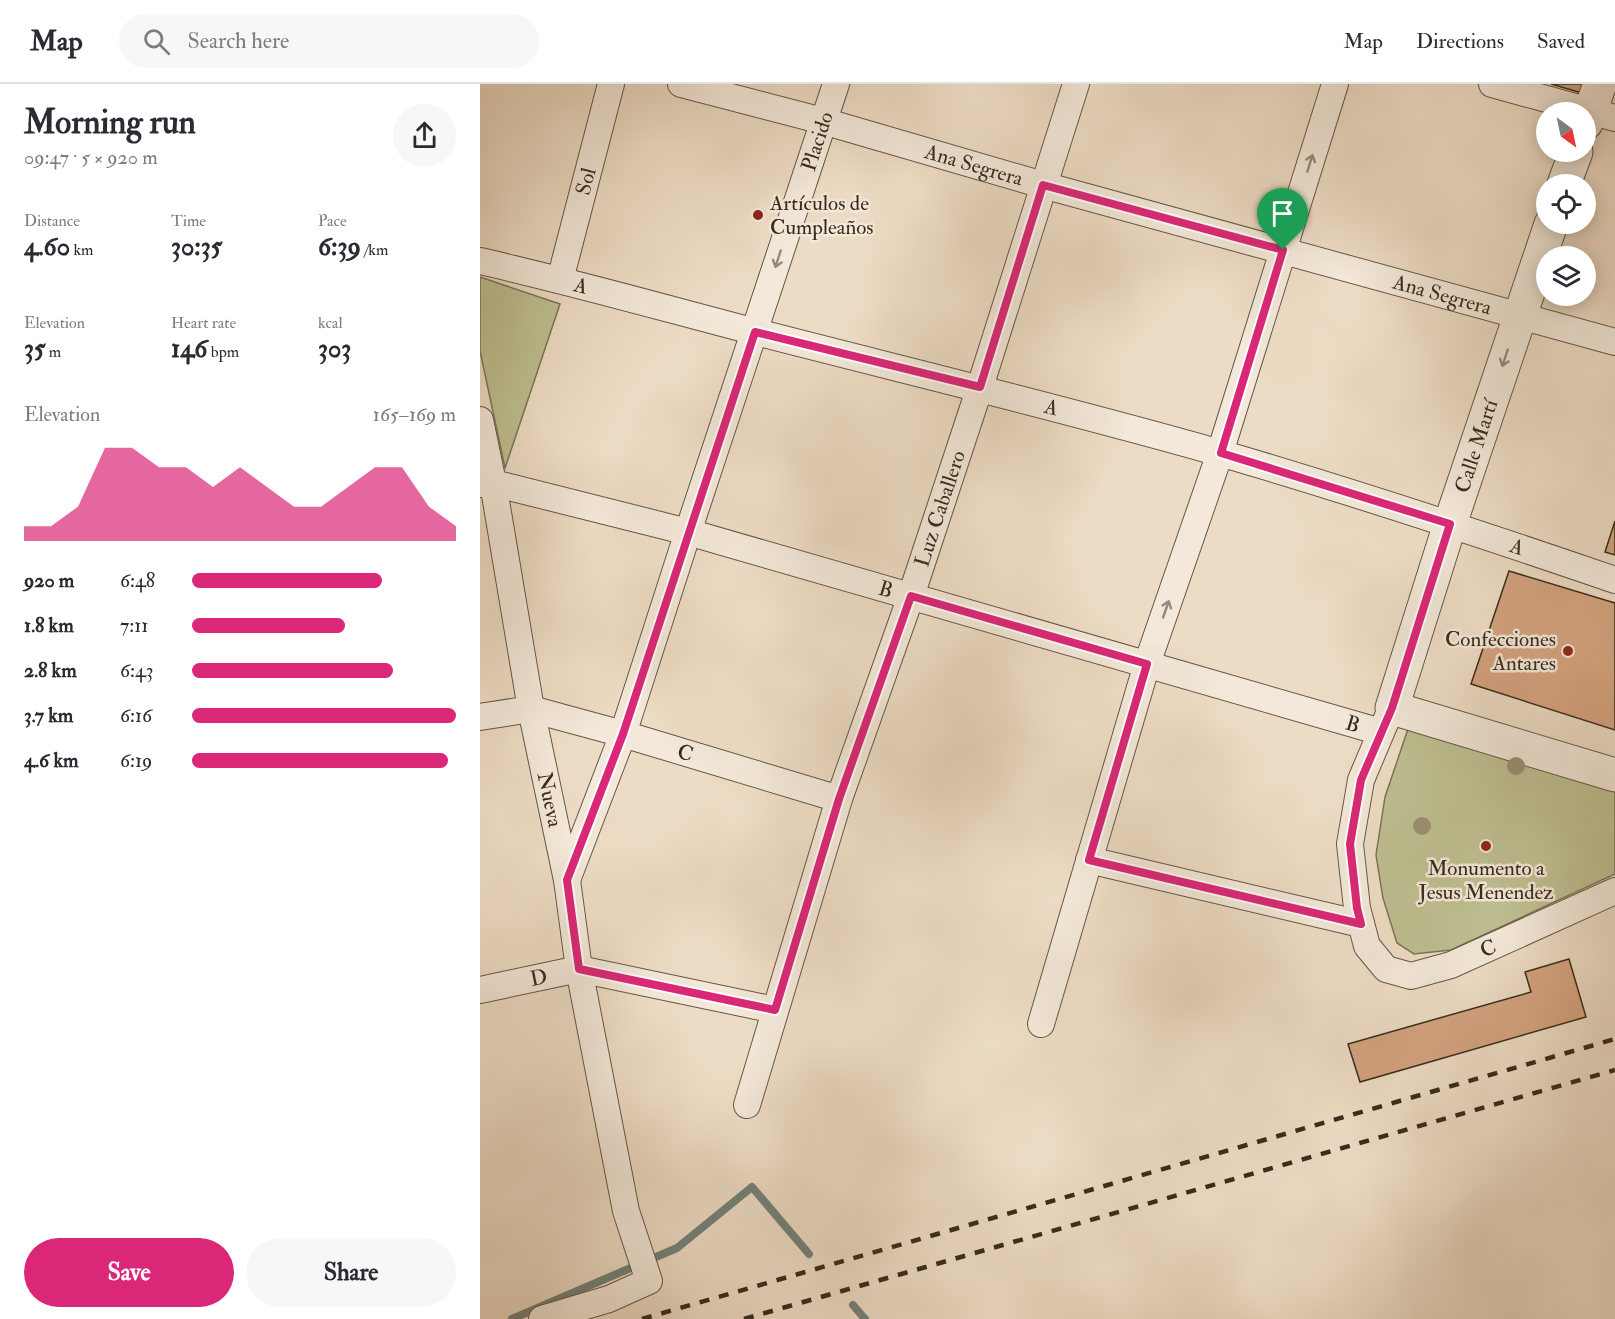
<!DOCTYPE html>
<meta charset="utf-8">
<style>
:root{--surface:#fff;--page:#f7f7f7;--text:#2b2b33;--muted:#7c7c81;--line:#e1e1e2;--accent:#db2777}
body{margin:0;font-family:"IM FELL Double Pica",serif;background:var(--page);color:var(--text);height:100vh;display:flex;flex-direction:column;font-size:22px;white-space:nowrap}
*{box-sizing:border-box;margin:0}
p{font-size:20px;color:var(--muted)}
.icon{flex:none;width:33px;height:33px;fill:none;stroke:currentColor;stroke-width:2;stroke-linecap:round;stroke-linejoin:round}
.map{position:relative;flex:1;overflow:hidden}
.side{display:flex;flex-direction:column;background:var(--surface);width:480px}
.side>*{flex:none}
.needle{width:39px;rotate:147deg}
.tools{position:absolute;left:1056px;top:18px;display:grid;gap:12px}
.tools a{display:grid;place-items:center;width:60px;height:60px;border-radius:50%;background:var(--surface);box-shadow:0 3px 15px #0003;font-size:30px}
.pin{position:absolute;display:grid;place-items:center;width:51px;height:51px;color:#fff;margin:-62px -26px;border-radius:50% 50% 50% 0;rotate:-45deg;box-shadow:0 0 6px #0007}
.pin .icon{rotate:45deg}
.round{display:grid;place-items:center;flex:none;width:63px;height:63px;border-radius:32px;background:var(--page)}
.head{display:flex;align-items:center;justify-content:space-between;height:102px;padding:0 24px}
h1{font-size:33px;font-weight:700;line-height:45px}
.metrics{display:grid;grid-template-columns:repeat(3,1fr);gap:9px;height:102px;padding:6px 24px}
.metrics div{display:grid;align-content:center}
.metrics b{font-size:26px;font-weight:700}
.metrics small{font-size:16px;font-weight:400}
.metrics p{font-size:16px}
.chart{height:168px;padding:12px 24px}
.chart p{display:flex;justify-content:space-between}
.chart svg{width:100%;height:108px;margin-top:6px;fill:var(--accent);opacity:.7}
.action{display:flex;gap:12px;margin-top:auto;padding:12px 24px}
.action a{flex:1;height:69px;border-radius:36px;background:var(--accent);color:#fff;font-size:24px;font-weight:700;line-height:69px;text-align:center}
.action a+a{background:var(--page);color:var(--text)}
ul{padding:0 24px;list-style:none;font-size:20px}
li{display:grid;grid-template-columns:96px 72px 1fr;align-items:center;height:45px}
li i{height:15px;border-radius:8px;background:var(--accent)}
header{display:flex;align-items:center;gap:36px;box-sizing:border-box;height:84px;padding:0 30px;background:var(--surface);border-bottom:2px solid var(--line)}
header strong{font-size:28px}
nav{display:flex;gap:33px;margin-inline-start:auto;font-size:21px}
.search{width:420px;height:54px;background:var(--page);display:flex;align-items:center;gap:15px;box-sizing:border-box;padding:0 21px;border-radius:33px;color:var(--muted);font-size:22px}
main{display:flex;flex:1;min-height:0}
.map>svg:first-child{display:block}
</style>
<header>
<strong>Map</strong>
<div class="search"><svg class="icon" aria-label="search" viewBox="0 0 24 24"><circle cx="10" cy="10" r="6"/><path d="M15 15l6 6"/></svg>Search here</div>
<nav><a>Map</a><a>Directions</a><a>Saved</a></nav>
</header>
<main>
<section class="side">
<div class="head"><div><h1>Morning run</h1><p>09:47 · 5 × 920 m</p></div><a class="round"><svg class="icon" aria-label="share" viewBox="0 0 24 24"><path d="M12 15V3M7 8l5-5 5 5M5 13v7h14v-7"/></svg></a></div>
<div class="metrics">
<div><p>Distance</p><b>4.60<small> km</small></b></div>
<div><p>Time</p><b>30:35</b></div>
<div><p>Pace</p><b>6:39<small> /km</small></b></div>
</div>
<div class="metrics">
<div><p>Elevation</p><b>35<small> m</small></b></div>
<div><p>Heart rate</p><b>146<small> bpm</small></b></div>
<div><p>kcal</p><b>303</b></div>
</div>
<div class="chart"><p><span>Elevation</span>165–169 m</p>
<svg viewBox="0 0 160 44" preserveAspectRatio="none"><path d="M0 44V38L10 38L20 30L30 6L40 6L50 14L60 14L70 22L80 14L90 22L100 30L110 30L120 22L130 14L140 14L150 30L160 38V44z"/></svg>
</div>
<ul>
<li><b>920 m</b>6:48<i style="width:72%"></i></li>
<li><b>1.8 km</b>7:11<i style="width:58%"></i></li>
<li><b>2.8 km</b>6:43<i style="width:76%"></i></li>
<li><b>3.7 km</b>6:16<i style="width:100%"></i></li>
<li><b>4.6 km</b>6:19<i style="width:97%"></i></li>
</ul>
<div class="action"><a>Save</a><a>Share</a></div>
</section>
<div class="map">
<svg width="1135" height="1235" viewBox="0 0 1135 1235">
<rect width="100%" height="100%" fill="#eddcc5"/>
<filter id="stains"><feTurbulence type="fractalNoise" baseFrequency=".00333" numOctaves="4"/><feColorMatrix values="0 0 0 0 .2 0 0 0 0 .09 0 0 0 0 .02 0 0 0 .5 -.17"/></filter>
<radialGradient id="worn" r=".72"><stop offset=".6" stop-color="#630" stop-opacity="0"/><stop offset="1" stop-color="#630" stop-opacity=".3"/></radialGradient>
<g fill="#bebf91" stroke="#7a7556" stroke-width="1.5">
<path d="M0,193L80,220L25,384L0,267Z"/>
<path d="M928,645L1135,696V790L971,866L934,870L917,859L903,814L896,771L905,713Z"/>
</g>
<g fill="none" stroke-linecap="round" stroke-linejoin="round">
<g stroke="#73817b" stroke-width="8">
<path d="M373,1221L385,1235"/>
<path d="M32,1235L197,1164L272,1103L329,1170"/>
</g>
</g>
<g fill="#d4a380" stroke="#372b1b" stroke-width="1.5">
<path d="M1071,0H1105L1102,9Z"/>
<path d="M1135,437V471L1125,468Z"/>
<path d="M1029,487L1135,519V646L991,600Z"/>
<path d="M1089,875L1106,933L880,998L868,960L1051,908L1045,888Z"/>
</g>
<g fill="none" stroke-linecap="round" stroke-linejoin="round">
<defs>
<g id="minor">
<path id="s1" d="M201,0L343,37L563,101L1135,258"/>
<path d="M1012,0L1135,34"/>
<path id="s2" d="M0,177C93,198 184,224 276,248C431,288 586,325 740,369C873,408 1004,451 1135,496"/>
<path id="s3" d="M80,196L131,0"/>
<path id="s4" d="M0,336L13,399L51,625L87,796L99,885L146,1127L169,1197L129,1215L62,1235"/>
<path id="s5" d="M0,400L13,399L208,448L901,648"/>
<path id="s6" d="M908,632L881,696L870,760L877,824L887,862L906,885L931,892L971,881L1135,807"/>
<path id="s7" d="M0,633L51,625L143,650L359,715"/>
<path d="M609,776L881,840"/>
<path id="s8" d="M87,796L143,650L208,448L356,0"/>
<path id="s9" d="M0,906L99,885L295,926"/>
<path d="M561,940L667,580L740,369L855,0"/>
<path id="s10" d="M267,1021L359,715L431,512L500,303L596,0"/>
</g>
<g id="tertiary">
<path d="M1106,39L1120,0"/>
<path d="M1084,100L1096,68"/>
<path d="M1071,140L970,440L912,624L1135,691"/>
</g>
</defs>
<use href="#minor" stroke="#645746" stroke-width="28"/>
<use href="#tertiary" stroke="#645746" stroke-width="35"/>
<use href="#minor" stroke="#f3e8d9" stroke-width="26"/>
<use href="#tertiary" stroke="#f3e8d9" stroke-width="33"/>
<g stroke="#372b1b" stroke-width="4.5" stroke-dasharray="10 10" stroke-linecap="butt">
<path d="M162,1235L1135,955"/>
<path d="M264,1235L1135,986"/>
</g>
</g>
<g fill="#9c8f77">
<circle cx="1036" cy="682" r="9"/>
<circle cx="942" cy="742" r="9"/>
</g>
<defs><path id="oneway-shaft" d="M-6 0H5M1.5-3L5.5 0L1.5 3" fill="none" stroke-width="1.6" stroke-linecap="round" stroke-linejoin="round" transform="scale(1.5)"/></defs>
<g stroke="#958a7a">
<use href="#oneway-shaft" transform="translate(830 79) rotate(-73)"/>
<use href="#oneway-shaft" transform="translate(298 175) rotate(108)"/>
<use href="#oneway-shaft" transform="translate(1025 274) rotate(108)"/>
<use href="#oneway-shaft" transform="translate(686 525) rotate(-71)"/>
</g>
<g fill="none" stroke-linecap="round" stroke-linejoin="round">
<defs>
<path id="route" d="M563,101L803,166L741,369L970,440L912,624L881,696L870,760L877,824L881,840L609,776L667,580L431,512L359,715L295,926L99,885L87,796L143,650L275,248L500,303Z"/>
</defs>
<use href="#route" stroke="#fff" stroke-width="12"/>
<use href="#route" stroke="#db2777" stroke-width="8"/>
</g>
<g fill="#8f2418" stroke="#f3e8d9" stroke-width="2">
<circle cx="278" cy="131" r="6"/>
<circle cx="1088" cy="567" r="6"/>
<circle cx="1006" cy="762" r="6"/>
</g>
<g text-anchor="middle" stroke-width="5" stroke-linejoin="round" paint-order="stroke">
<g font-size="21" fill="#372b1b" stroke="#f3e8d9">
<text dy="7" stroke="none"><textPath href="#s8" startOffset="780">Placido</textPath></text>
<text dy="7" stroke="none"><textPath href="#s1" startOffset="304">Ana Segrera</textPath></text>
<text dy="7" stroke="none"><textPath href="#s3" startOffset="102">Sol</textPath></text>
<text dy="7" stroke="none"><textPath href="#s2" startOffset="104">A</textPath></text>
<text dy="7" stroke="none"><textPath href="#s1" startOffset="790">Ana Segrera</textPath></text>
<text dy="7" stroke="none"><textPath href="#s2" startOffset="590">A</textPath></text>
<text transform="translate(996 362) rotate(-72)" y="7">Calle Martí</text>
<text dy="7" stroke="none"><textPath href="#s10" startOffset="627">Luz Caballero</textPath></text>
<text dy="7" stroke="none"><textPath href="#s2" startOffset="1076">A</textPath></text>
<text dy="7" stroke="none"><textPath href="#s5" startOffset="420">B</textPath></text>
<text dy="7" stroke="none"><textPath href="#s5" startOffset="906">B</textPath></text>
<text dy="7" stroke="none"><textPath href="#s7" startOffset="212">C</textPath></text>
<text dy="7" stroke="none"><textPath href="#s4" startOffset="386">Nueva</textPath></text>
<text dy="7" stroke="none"><textPath href="#s6" startOffset="376">C</textPath></text>
<text dy="7" stroke="none"><textPath href="#s9" startOffset="60">D</textPath></text>
</g>
<g font-size="21" fill="#372b1b" stroke="#f3e8d9" text-anchor="start">
<text x="290" y="126">Artículos de<tspan x="290" dy="24">Cumpleaños</tspan></text>
<text x="1076" y="562" text-anchor="end">Confecciones<tspan x="1076" dy="24">Antares</tspan></text>
<text x="1006" y="791" text-anchor="middle">Monumento a<tspan x="1006" dy="24">Jesus Menendez</tspan></text>
</g>
</g>
<rect width="100%" height="100%" filter="url(#stains)"/>
<rect width="100%" height="100%" fill="url(#worn)"/>
</svg>
<div class="tools">
<a><svg class="needle" viewBox="-14 -14 28 28"><path d="M0-13l5 13h-10z" fill="#e53935"/><path d="M0 13l5-13h-10z" fill="#7c7c81"/></svg></a>
<a><svg class="icon" aria-label="locate" viewBox="0 0 24 24"><circle cx="12" cy="12" r="6"/><path d="M12 2v4M12 18v4M2 12h4M18 12h4"/></svg></a>
<a><svg class="icon" aria-label="layers" viewBox="0 0 24 24"><path d="M12 4l9 5-9 5-9-5zM3 14l9 5 9-5"/></svg></a>
</div>
<div class="pin" style="left:803px;top:166px;background:#1e9e55"><svg class="icon" aria-label="arrive" viewBox="0 0 24 24"><path d="M6 21V4h12l-3 4 3 4H6"/></svg></div>
</div>
</main>
